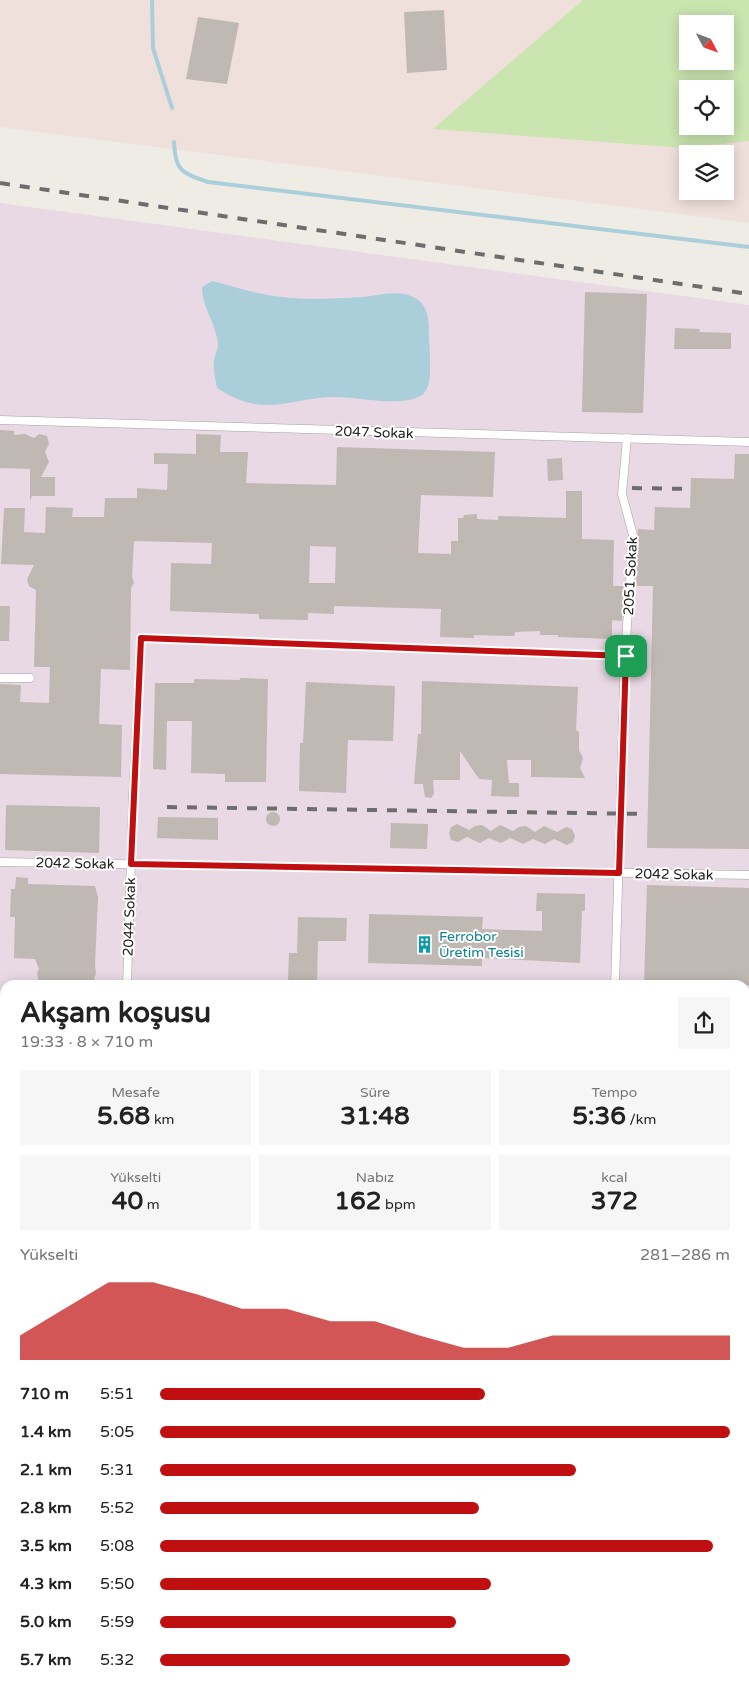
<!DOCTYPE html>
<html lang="tr">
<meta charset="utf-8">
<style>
:root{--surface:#fff;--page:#f6f6f6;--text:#222;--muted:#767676;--accent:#c00f10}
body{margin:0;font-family:"Varela Round",sans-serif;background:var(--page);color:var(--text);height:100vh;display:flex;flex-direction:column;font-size:19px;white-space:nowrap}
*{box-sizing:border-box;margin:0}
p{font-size:16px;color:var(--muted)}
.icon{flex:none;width:28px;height:28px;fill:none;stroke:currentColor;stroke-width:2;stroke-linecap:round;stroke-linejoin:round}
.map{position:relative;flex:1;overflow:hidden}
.panel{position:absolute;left:0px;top:980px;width:750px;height:705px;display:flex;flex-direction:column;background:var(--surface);border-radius:15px 15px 0 0;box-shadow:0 2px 12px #0003}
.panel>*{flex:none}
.needle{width:32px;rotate:131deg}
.buttons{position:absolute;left:679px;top:15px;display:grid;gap:10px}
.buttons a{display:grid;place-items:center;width:55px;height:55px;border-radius:0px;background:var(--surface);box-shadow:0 2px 12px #0003;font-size:25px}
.pin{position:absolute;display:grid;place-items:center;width:42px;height:42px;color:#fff;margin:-21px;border-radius:10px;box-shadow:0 2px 8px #0006}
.round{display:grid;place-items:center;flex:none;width:52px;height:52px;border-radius:0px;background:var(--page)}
.summary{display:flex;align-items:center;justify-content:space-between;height:85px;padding:0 20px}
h1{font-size:28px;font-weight:700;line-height:38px}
.stats{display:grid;grid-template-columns:repeat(3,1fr);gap:8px;height:85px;padding:5px 20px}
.stats div{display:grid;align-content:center;border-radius:0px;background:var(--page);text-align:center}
.stats b{font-size:25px;font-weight:700}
.stats small{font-size:14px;font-weight:400}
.stats p{font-size:14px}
.chart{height:140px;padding:10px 20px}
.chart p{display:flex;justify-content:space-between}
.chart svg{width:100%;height:90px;margin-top:5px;fill:var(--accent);opacity:.7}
ul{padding:0 20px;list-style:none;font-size:16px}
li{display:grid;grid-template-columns:80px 60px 1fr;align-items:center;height:38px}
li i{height:12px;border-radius:6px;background:var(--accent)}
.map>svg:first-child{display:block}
</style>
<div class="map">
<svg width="749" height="1685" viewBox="0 0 749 1685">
<rect width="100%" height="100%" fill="#efece6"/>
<path fill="#e8d9e5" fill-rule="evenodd" d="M0,203L749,305V1685H0ZM5,985H745V1680H5Z"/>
<path fill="#f0e0db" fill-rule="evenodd" d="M0,0H749V223L0,127ZM688,24H725V61H688ZM688,89H725V126H688ZM688,154H725V191H688Z"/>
<g fill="#cae5b0" fill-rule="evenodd">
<path d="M583,0H749V141L683,148L433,129ZM688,24H725V61H688ZM688,89H725V126H688Z"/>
<rect x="745" y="1390" width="4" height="139"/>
<path d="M0,1531L5,1533V1640H0Z"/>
<path d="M745,1618H749V1685H261V1680H745Z"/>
</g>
<g fill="#accb9e">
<rect x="0" y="1096" width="5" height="72"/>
<path d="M0,1640H5V1680H261V1685H0Z"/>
</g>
<path fill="#aacfda" d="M212,281C229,285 246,291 263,294C295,301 328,299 361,297C378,296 397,289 413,297C429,304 429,321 429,336C429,349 434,386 423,394C404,409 357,396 334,397C311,397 289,405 266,405C248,405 233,398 217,388C215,377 212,367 215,356C216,352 218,349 218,345C217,324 202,308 202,287Z"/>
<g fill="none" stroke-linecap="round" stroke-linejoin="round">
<g stroke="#aacfda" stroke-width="4">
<path d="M152,0L153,48L172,108"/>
<path d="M174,142C175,170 181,173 208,182L749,247"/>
</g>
</g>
<g fill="#bfb8b3" fill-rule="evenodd">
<path d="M444,10L447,70L407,73L404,12Z"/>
<path d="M198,17L239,23L227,84L186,79Z"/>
<path d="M585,292L647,294L643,413L582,412Z"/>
<path d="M675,328L700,329L699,332L731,333V349H674Z"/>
<path d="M0,430L14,431V435L25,434L34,438L39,434L47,436L49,444L45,452L49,462L41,477H55V496H32L30,501V469L0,468Z"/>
<path d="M196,434L221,435L220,452H248L246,483L336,485L337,447L495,452L493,497L421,495L418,553L451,554V541H458V518H463L464,515L477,514V519L498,520V516L566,518V491H582V539L614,540L613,586H624L622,621L612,620V639L558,637V635H540V631L515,632L514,636L474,635V638L440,637L441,609L334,606V614L308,613V620L259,619V614L170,611L171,563L211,564L212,543L134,541L132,576L134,583L131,588L130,670L101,669L99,724L122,725L121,777L0,774V684L21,685L20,702L49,703L50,667H34L36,590L29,586L27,579L34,565L1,564L4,508H25L24,532L45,533L46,507L73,508L72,517H104L105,498H137V488L167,490L168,464H154V453L196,454ZM310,546L336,547L335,583H309Z"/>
<path d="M735,454H749V849L647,848L653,586H636L638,529L654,530L655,507L690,508L691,478L734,479Z"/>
<path d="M562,458L563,480L548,481L547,459Z"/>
<path d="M0,606H10L9,641H0Z"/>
<path d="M240,678L268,679L266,782H225V774L191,773L192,721H167L166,770L153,769L155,683H194V679L240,680Z"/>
<path d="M422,681L578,687L576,730L579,732V750L583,758L580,768L585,778L531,777V760H507L509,783H519V797L491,796L492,780L479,779L460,751V780H433L434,794L431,798L425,797L423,784H414L418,734H421Z"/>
<path d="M306,682L395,686L393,741L348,740L346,793L299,791L300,743H303Z"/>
<path d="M6,805L100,807L99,853L5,850Z"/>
<circle cx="273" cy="819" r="7"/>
<path d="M158,817L218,818V840L157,838Z"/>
<path d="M391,823L428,824L427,849L390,848Z"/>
<path d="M457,824L469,830L475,826L482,825L491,831L500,825L513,831L519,827L526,826L535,832L544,826L557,832L566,827L572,829L575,836L573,842L567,845L554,839L545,844L533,839L523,844L510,838L501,843L489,838L480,843L467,837L458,842L451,840L449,833L451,827Z"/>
<path d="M16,877L28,878V884L95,886L98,897L95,965L96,974L94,978L97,985H39L37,973L39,969L35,959L14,958L15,917H10L11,889H15Z"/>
<path d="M647,885L749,888V985H644Z"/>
<path d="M537,893L585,894V911H582L580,963L482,958V966L368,963L369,914L483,917L482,929L542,931V911H536Z"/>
<path d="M298,917L347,918L346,941H318L317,983L288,982L289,953H297Z"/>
</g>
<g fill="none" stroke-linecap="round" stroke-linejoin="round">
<defs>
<g id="service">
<path d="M0,420L749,442"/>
<path d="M0,678H30"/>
<path d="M0,862L749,875"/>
<path d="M127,985L133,796L141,638L625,656"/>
<path d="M615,985L625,656L633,535L622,494L627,438"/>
<path d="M0,1075H5"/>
<path d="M745,1094H749"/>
<path d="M0,1181H5"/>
<path d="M0,1283H5"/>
<path d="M745,1372L749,1373"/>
<path d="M0,1518L5,1519"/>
<path d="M745,1550H749"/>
</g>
</defs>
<use href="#service" stroke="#a3a3a3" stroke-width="9"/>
<use href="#service" stroke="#fff" stroke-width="8"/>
<g stroke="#6d6d6d" stroke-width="4" stroke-dasharray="10 10" stroke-linecap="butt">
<path d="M0,183L749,294"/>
<path d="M632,488L691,489"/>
<path d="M167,807L647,814"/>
</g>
</g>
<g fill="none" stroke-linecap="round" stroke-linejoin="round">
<defs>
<path id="route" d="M141,638L626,656L619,873L131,864Z"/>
</defs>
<use href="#route" stroke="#fff" stroke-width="10"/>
<use href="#route" stroke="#c00f10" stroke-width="6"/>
</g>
<defs>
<symbol id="building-bare" viewBox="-9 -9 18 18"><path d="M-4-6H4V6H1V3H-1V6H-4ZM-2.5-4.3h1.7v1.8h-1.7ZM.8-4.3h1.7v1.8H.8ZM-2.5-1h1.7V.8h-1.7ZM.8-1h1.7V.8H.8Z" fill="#0f9aa8" stroke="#fff" stroke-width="2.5" paint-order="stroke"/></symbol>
</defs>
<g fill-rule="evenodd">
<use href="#building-bare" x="412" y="932" width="25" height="25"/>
</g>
<g text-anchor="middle" stroke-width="4" stroke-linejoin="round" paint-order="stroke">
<g font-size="14" fill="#1f1f1f" stroke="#fff">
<text transform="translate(374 432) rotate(2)" y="5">2047 Sokak</text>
<text transform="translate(630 576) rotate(-87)" y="5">2051 Sokak</text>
<text transform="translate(75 863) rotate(1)" y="5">2042 Sokak</text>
<text transform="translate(674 874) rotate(1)" y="5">2042 Sokak</text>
<text transform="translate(129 917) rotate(-88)" y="5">2044 Sokak</text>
</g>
<g font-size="14" fill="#0d838f" stroke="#fff" text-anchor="start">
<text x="439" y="941">Ferrobor<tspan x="439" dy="16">Üretim Tesisi</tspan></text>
</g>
</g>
</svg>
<div class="buttons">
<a><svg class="needle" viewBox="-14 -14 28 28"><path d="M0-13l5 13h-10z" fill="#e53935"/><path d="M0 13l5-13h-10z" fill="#767676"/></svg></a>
<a><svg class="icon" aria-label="locate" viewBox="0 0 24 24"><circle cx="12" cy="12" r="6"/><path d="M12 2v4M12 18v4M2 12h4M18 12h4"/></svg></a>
<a><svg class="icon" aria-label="layers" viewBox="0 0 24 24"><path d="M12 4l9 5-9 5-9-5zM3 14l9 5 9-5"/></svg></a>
</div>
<div class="pin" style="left:626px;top:656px;background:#1e9e55"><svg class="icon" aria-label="arrive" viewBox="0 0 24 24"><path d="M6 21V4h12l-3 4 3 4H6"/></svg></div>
<section class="panel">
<div class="summary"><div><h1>Akşam koşusu</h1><p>19:33 · 8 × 710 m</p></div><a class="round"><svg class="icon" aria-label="share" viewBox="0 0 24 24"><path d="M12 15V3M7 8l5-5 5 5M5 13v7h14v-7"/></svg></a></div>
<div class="stats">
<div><p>Mesafe</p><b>5.68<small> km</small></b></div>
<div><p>Süre</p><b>31:48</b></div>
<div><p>Tempo</p><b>5:36<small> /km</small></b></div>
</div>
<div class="stats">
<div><p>Yükselti</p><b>40<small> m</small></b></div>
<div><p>Nabız</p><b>162<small> bpm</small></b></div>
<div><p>kcal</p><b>372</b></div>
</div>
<div class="chart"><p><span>Yükselti</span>281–286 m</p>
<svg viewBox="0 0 160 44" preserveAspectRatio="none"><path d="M0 44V32L10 19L20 6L30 6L40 12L50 19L60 19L70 25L80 25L90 32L100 38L110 38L120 32L130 32L140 32L150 32L160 32V44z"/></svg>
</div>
<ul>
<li><b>710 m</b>5:51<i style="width:57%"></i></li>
<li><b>1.4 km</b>5:05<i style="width:100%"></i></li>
<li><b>2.1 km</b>5:31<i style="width:73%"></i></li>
<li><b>2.8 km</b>5:52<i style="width:56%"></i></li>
<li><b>3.5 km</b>5:08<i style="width:97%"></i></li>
<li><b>4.3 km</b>5:50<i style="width:58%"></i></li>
<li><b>5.0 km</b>5:59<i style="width:52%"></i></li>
<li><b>5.7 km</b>5:32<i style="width:72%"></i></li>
</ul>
</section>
</div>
